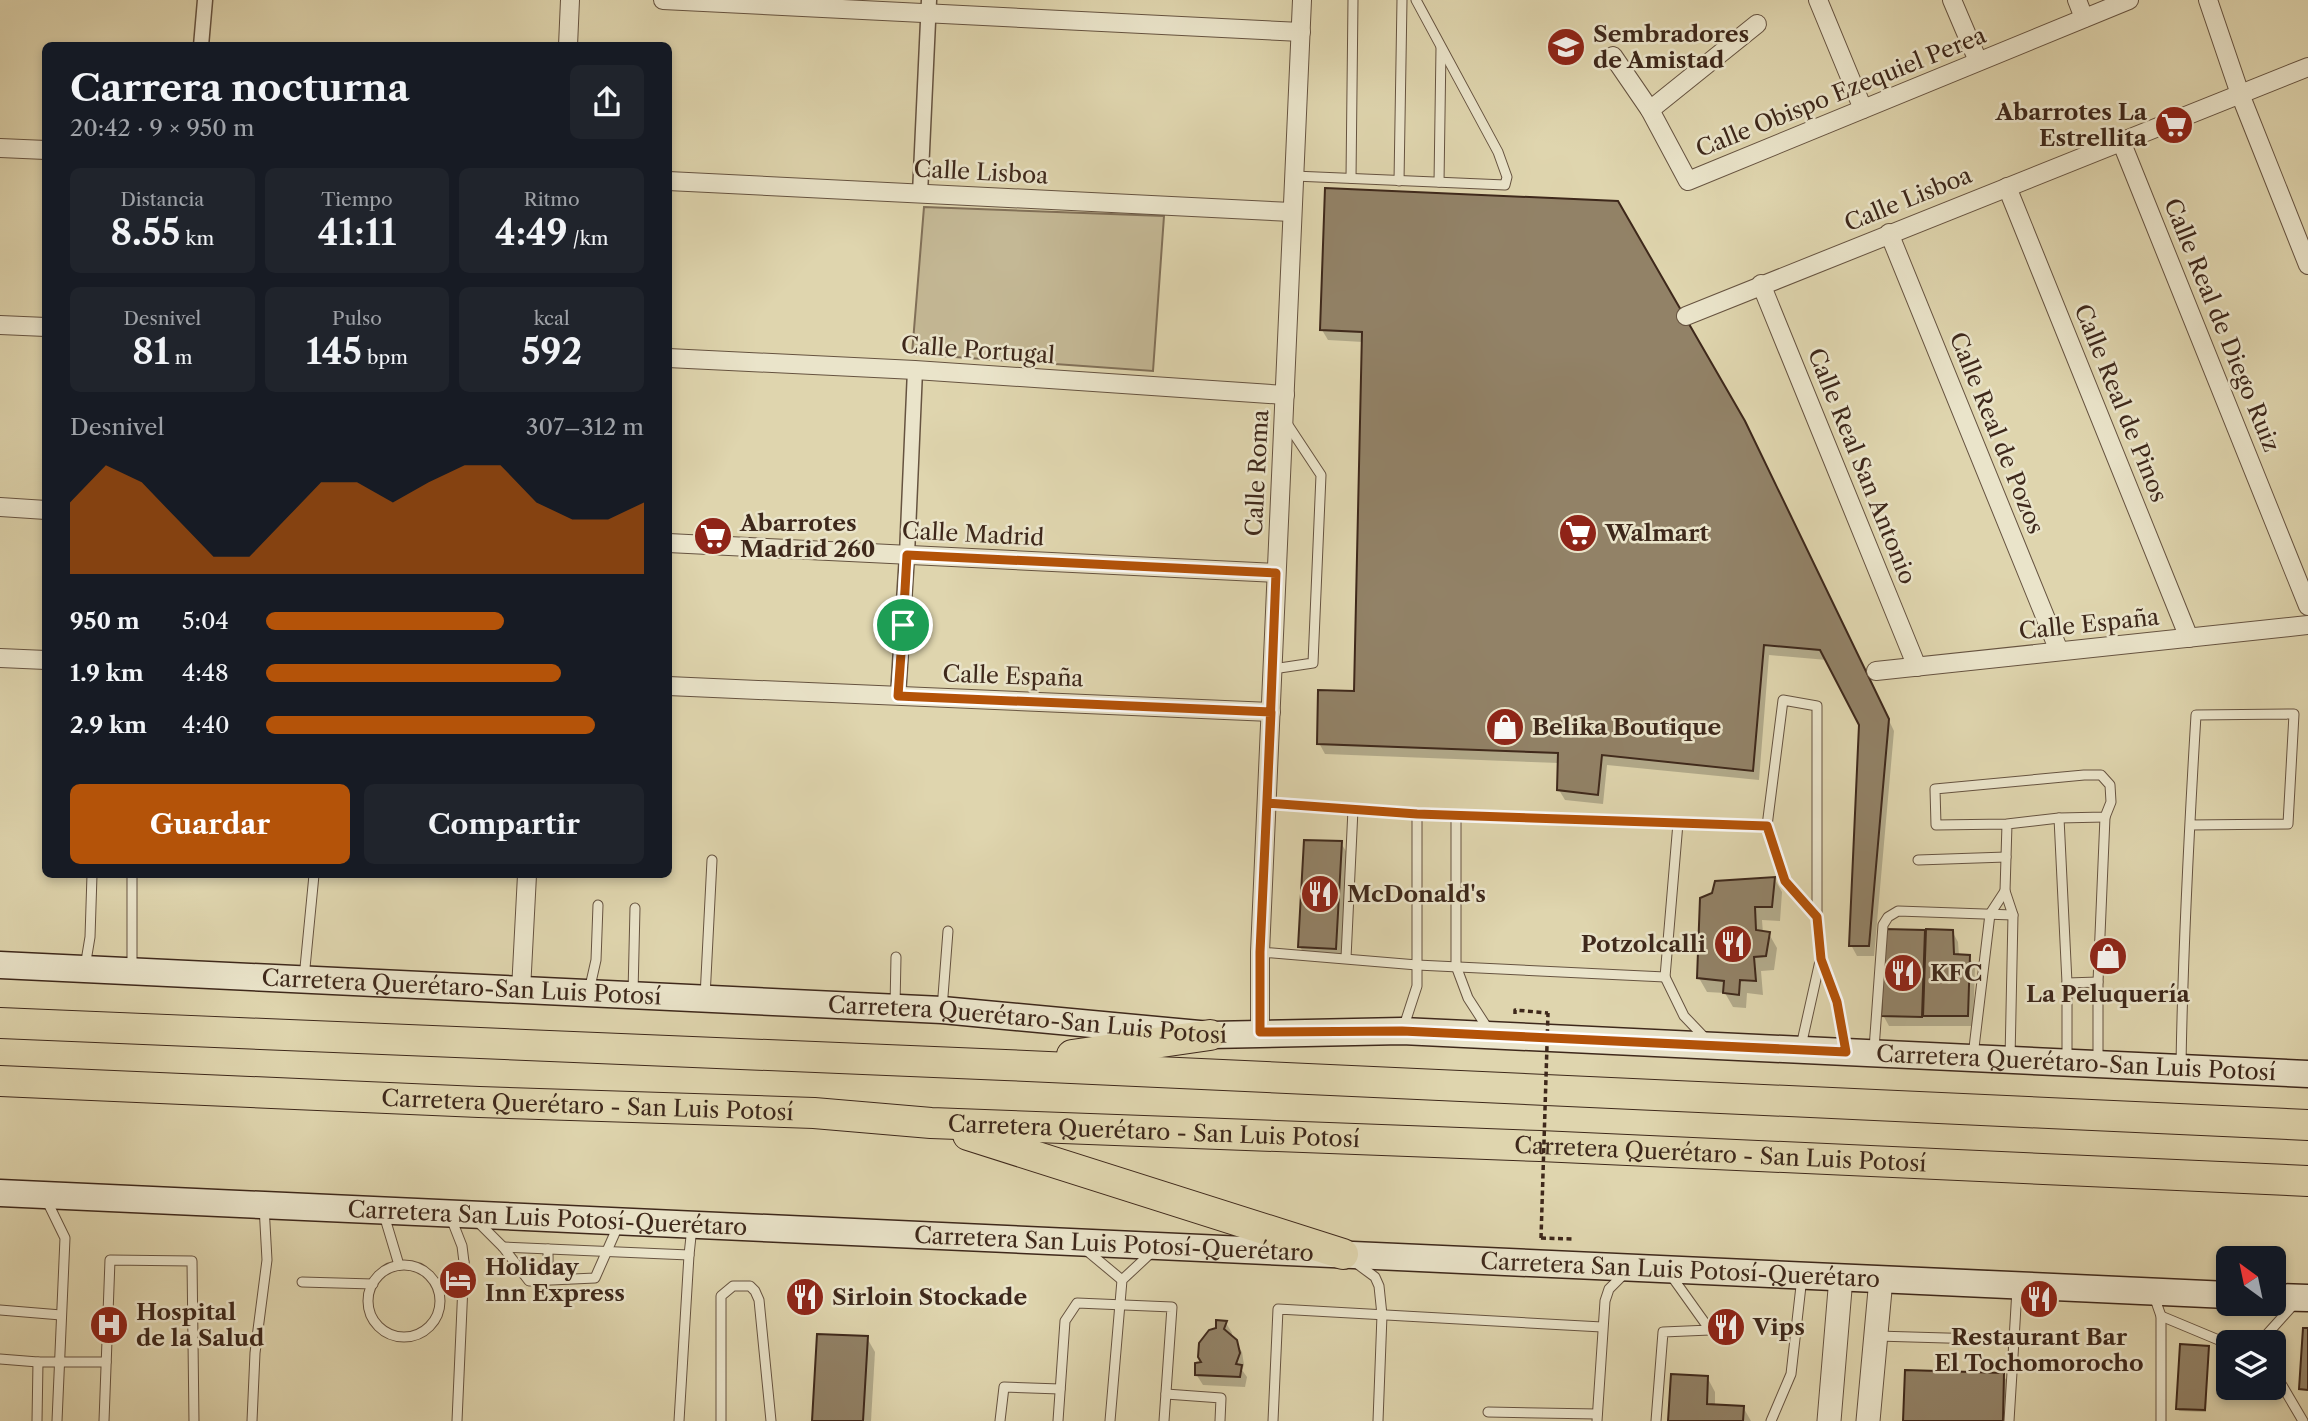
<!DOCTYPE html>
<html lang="es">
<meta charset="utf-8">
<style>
:root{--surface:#171b24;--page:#20242c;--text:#f1f3f6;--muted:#9ea1a6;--accent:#b45309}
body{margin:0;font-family:"Libre Caslon Text",serif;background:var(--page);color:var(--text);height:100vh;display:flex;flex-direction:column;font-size:26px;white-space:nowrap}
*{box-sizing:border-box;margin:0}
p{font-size:23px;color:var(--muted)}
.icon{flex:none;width:38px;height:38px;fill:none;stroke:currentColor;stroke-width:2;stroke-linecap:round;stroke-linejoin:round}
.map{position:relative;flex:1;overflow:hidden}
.sheet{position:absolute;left:42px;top:42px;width:630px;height:836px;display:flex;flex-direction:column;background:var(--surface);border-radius:10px;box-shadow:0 4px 10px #0003}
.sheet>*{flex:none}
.needle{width:46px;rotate:327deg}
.fabs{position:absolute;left:2216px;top:1246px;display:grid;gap:14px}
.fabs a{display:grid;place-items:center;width:70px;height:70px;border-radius:10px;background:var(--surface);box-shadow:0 4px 10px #0003;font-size:35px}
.pin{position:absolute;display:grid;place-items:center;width:60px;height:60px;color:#fff;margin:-30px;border:4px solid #fff;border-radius:50%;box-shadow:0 2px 7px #0007}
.round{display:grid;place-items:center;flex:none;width:74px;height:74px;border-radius:10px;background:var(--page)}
.overview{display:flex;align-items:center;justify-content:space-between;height:119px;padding:0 28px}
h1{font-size:38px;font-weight:800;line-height:52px}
.stats{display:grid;grid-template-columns:repeat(3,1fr);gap:10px;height:119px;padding:7px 28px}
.stats div{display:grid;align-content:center;border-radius:10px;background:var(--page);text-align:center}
.stats b{font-size:35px;font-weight:800}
.stats small{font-size:19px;font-weight:400}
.stats p{font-size:19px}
.chart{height:196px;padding:14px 28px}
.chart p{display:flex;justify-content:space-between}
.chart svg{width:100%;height:126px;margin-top:7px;fill:var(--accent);opacity:.7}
.action{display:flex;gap:14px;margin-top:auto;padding:14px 28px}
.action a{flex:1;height:80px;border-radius:10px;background:var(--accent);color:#fff;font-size:28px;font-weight:800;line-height:80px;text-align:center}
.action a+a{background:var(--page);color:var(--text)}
ul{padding:0 28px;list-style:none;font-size:23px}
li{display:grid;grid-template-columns:112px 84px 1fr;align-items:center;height:52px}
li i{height:18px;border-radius:9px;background:var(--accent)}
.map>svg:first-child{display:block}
</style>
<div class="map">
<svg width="2308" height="1421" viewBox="0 0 2308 1421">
<rect width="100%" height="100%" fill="#dfd5ae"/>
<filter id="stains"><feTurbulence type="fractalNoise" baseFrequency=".00286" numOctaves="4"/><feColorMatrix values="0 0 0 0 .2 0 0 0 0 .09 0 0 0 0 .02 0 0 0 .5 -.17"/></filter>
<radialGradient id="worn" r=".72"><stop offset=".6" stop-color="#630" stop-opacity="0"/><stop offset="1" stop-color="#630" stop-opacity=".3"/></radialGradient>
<path fill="#c4b895" stroke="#817058" stroke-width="2" d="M924,207L1164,216L1153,371L912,354Z"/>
<g fill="#0003">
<path d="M1326,190L1750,434L1894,731L1874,956H1857L1851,945L1861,725L1827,660L1769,655L1759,780L1607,765L1603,804L1565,800L1559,790V763L1325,754L1319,743L1355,693L1363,342L1328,340L1322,330Z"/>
<path d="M1341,843L1347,853L1341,959L1306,957L1300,947Z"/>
<path d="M1774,878L1782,892L1780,921L1762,920L1763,933L1769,934L1777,948L1774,970L1761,971L1763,995L1747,993L1746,1008L1733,1007L1725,993L1707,992L1699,978Z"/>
<path d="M1887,930L1952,931L1958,942L1959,956L1969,957L1975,967L1973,1026H1889L1883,1015Z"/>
<path d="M1226,1323L1232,1333L1231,1337L1242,1352L1244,1365L1242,1370L1247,1377L1245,1387L1203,1385L1196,1374Z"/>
<path d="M867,1338L875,1352L871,1421H814Z"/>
<path d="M2208,1347L2206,1412L2179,1411L2178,1408Z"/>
<path d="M2003,1375L2012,1389L2010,1421H1905Z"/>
<path d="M1707,1377L1715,1392V1406L1743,1407L1751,1421H1670Z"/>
</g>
<g fill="#928267" stroke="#3e281b" stroke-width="2">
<path d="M1325,188L1618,201L1745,421L1889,719L1869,946H1849L1859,725L1820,650L1764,645L1753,771L1602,755L1598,795L1557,790L1558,753L1317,744L1318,690L1354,691L1362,332L1320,330Z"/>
<path d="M1304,840L1342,841L1336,949L1298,947Z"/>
<path d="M1775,877L1772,907H1755L1756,930L1770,932L1766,956L1754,957L1756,981L1740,980L1739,995L1723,993L1724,981L1697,978L1700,898L1712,893L1715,881Z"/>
<path d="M1885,929L1925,930L1922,1017L1881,1016Z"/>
<path d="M1926,929L1953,930L1954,954L1970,955L1968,1016H1923Z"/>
<path d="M1216,1320L1227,1321L1224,1329L1237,1340L1240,1353L1236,1364L1242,1365L1240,1377L1195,1375V1363L1201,1362L1198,1357L1199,1343L1209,1330L1216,1328Z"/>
<path d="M2303,1328H2308V1390L2299,1389Z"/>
<path d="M817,1334L868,1336L863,1421H812Z"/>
<path d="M2180,1344L2209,1346L2205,1410L2176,1409Z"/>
<path d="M1905,1370L2004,1373L2003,1421H1903Z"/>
<path d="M1671,1374L1708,1376L1707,1404L1744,1406L1743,1421H1668Z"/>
</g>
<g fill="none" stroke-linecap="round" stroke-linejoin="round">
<defs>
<g id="service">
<path d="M1294,176L1505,185L1507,177L1498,152L1416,0"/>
<path d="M1351,178L1353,0"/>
<path d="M1399,181L1402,0"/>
<path d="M1439,182L1441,48"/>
<path d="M1273,669L1313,663L1321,475L1286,422"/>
<path d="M1267,803L1417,814"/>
<path d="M1456,815V966L1468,998L1490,1032"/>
<path d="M2059,818L2067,983V1061"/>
<path d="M2007,824L1936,825L1935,789L2084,775H2101L2110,785L2111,802L2105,817L2059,818L2007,824L2005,891L2013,915L2010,1059"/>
<path d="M1767,826L1785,881L1817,917"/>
<path d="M1918,860L2006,857"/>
<path d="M1260,952L1417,965L1665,977L1678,823"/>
<path d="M1346,958L1353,809"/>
<path d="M85,967L90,937L92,875"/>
<path d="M132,968V875"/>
<path d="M1665,977L1684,1016L1706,1039"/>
<path d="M304,978L314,875"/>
<path d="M2067,983L2098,982"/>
<path d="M589,991L596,960L598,905"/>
<path d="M633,993L635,908"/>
<path d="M705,997L712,860"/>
<path d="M895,1006L896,957"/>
<path d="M942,1009L948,931"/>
<path d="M1403,1029L1417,986V814L1767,826L1783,700L1817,706V917L1821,959L1837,1002L1845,1051"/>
<path d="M1801,1046L1820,961"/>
<path d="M1874,1049L1883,925L1888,917L1898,911L2013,915"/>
<path d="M1973,1056L1990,914L2005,891"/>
<path d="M2098,1062V982L2105,817"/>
<path d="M2181,1064C2183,948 2189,831 2196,715L2294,714L2288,824L2190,825"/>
<path d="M46,1199L65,1238L57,1421"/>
<path d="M384,1215L399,1265"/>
<path d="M476,1220L503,1247L529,1281L595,1278L618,1226"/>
<path d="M503,1247L689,1255L692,1227"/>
<path d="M548,1249V1280"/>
<path d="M1086,1250L1122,1280"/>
<path d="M1356,1263L1375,1277L1379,1286L1382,1315L1378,1421"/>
<circle cx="404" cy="1301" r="36"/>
<path d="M302,1282L373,1284"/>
<path d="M437,1285L452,1275L464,1262L462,1246L451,1218"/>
<path d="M2154,1296L2161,1316V1421"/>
<path d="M0,1310L61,1315"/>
<path d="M2161,1316L2221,1341L2235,1342"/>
<path d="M1877,1336L2014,1340L2017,1289"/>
<path d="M2260,1342L2296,1302"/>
<path d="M0,1359L38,1362H106"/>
<path d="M2273,1370L2303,1421"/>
<path d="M1166,1394L1221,1398L1220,1421"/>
<path d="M1488,1412L1597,1414"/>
<path d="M37,1421L38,1362"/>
<path d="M104,1421L110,1260L192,1261L194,1421"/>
<path d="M252,1421L255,1353L267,1260L264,1206"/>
<path d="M457,1421L464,1262"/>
<path d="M679,1421L689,1255"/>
<path d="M721,1421V1296L733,1286H750L755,1291L759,1300L771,1421"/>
<path d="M1000,1421L1004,1387L1060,1389"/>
<path d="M1058,1421L1065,1321L1077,1303L1172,1307L1164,1421"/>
<path d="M1110,1421L1122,1280L1152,1252"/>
<path d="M1273,1421L1278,1309L1602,1327"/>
<path d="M1597,1421L1605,1301L1609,1289L1625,1273"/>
<path d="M1656,1421L1663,1332L1710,1330L1670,1274"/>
<path d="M1771,1421L1791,1374L1802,1277"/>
<path d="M2009,1421L2014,1340"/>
</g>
<g id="pedestrian">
<path d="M201,46L205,0"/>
<path d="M920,194L929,0"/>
<path d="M898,696L907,555L915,370"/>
</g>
<g id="minor">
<path d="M663,0L1301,32"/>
<path d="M1818,0L1863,109"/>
<path d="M1952,0L1978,61"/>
<path d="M2077,0L2084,18"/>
<path d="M2208,0L2240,94L2308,265"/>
<path d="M568,46L570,0"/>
<path d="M1613,56L1650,110L1688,181L2129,0"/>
<path d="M1650,110L1757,24"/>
<path d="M2121,141L2308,606"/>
<path d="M0,148L46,150"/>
<path d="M668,181L1292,212"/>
<path d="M2007,187L2189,638"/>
<path d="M1889,233L2059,651"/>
<path d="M1761,284L1917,667"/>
<path d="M1686,316L2308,67"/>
<path d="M0,325L46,327"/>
<path d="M668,358L915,370L1285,395"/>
<path d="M0,507L46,510"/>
<path d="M668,543L1276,573"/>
<path d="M0,658L46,660"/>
<path d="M1876,671L2308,625"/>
<path d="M668,686L1271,712"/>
<path d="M521,990L527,875"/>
<path d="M1260,1033V952L1302,0"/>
</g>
<g id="tertiary">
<path d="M1829,1421L1841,1277"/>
<path d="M1868,1421L1881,1279"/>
</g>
<g id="secondary">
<path id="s1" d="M0,965L942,1010L1210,1035L1402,1031L2308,1074"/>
<path id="s2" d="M0,1193L2228,1295"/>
<path d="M2273,1297L2308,1298"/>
</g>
<g id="trunk">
<path d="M0,1023L1005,1065L2308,1125"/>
<path d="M1072,1055L1210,1035"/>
<path id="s3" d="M0,1081L479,1102L814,1113L931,1123L1540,1146L2308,1181"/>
<path d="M968,1135L1343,1254"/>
</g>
</defs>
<use href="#service" stroke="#665340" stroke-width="11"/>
<use href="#pedestrian" stroke="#665340" stroke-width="17"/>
<use href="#minor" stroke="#665340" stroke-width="20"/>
<use href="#tertiary" stroke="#665340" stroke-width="25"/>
<use href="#secondary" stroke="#3e281b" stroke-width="29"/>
<use href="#trunk" stroke="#3e281b" stroke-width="32"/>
<g stroke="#3e281b" stroke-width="3.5" stroke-dasharray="5 3.5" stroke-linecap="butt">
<path d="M1515,1014V1010L1548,1013"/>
<path d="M1541,1238L1572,1239V1242"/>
</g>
<use href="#service" stroke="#eae4ca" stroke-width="9"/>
<use href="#pedestrian" stroke="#eae4ca" stroke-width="14"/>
<use href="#minor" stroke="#eae4ca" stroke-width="18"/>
<use href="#tertiary" stroke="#eae4ca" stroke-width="23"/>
<use href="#secondary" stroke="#eae4ca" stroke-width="26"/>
<use href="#trunk" stroke="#dfd5ae" stroke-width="30"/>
<path stroke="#3e281b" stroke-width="3.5" stroke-dasharray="5 3.5" stroke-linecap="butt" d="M1541,1238L1548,1013"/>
</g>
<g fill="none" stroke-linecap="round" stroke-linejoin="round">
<defs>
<path id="route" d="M903,625L898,696L1271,712L1260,952V1032L1402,1031L1846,1052L1837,1002L1821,959L1817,917L1785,881L1767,826L1417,814L1267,803C1270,726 1273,650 1276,573L907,555L903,625"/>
</defs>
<use href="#route" stroke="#fff" stroke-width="14"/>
<use href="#route" stroke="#b45309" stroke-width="9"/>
</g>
<defs>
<symbol id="school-disc" viewBox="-11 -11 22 22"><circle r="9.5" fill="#8f2418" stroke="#eae4ca"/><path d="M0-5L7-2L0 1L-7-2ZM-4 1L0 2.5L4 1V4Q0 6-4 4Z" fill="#fff"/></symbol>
<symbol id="supermarket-disc" viewBox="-11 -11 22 22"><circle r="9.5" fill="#8f2418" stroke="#eae4ca"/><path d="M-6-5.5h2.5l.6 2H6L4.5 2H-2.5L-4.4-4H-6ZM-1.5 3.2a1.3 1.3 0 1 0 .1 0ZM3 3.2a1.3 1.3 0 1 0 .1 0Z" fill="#fff"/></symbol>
<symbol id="shop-disc" viewBox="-11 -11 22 22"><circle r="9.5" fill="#8f2418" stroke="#eae4ca"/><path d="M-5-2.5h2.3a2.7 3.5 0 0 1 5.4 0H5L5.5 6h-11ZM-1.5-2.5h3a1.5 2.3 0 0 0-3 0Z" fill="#fff"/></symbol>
<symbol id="restaurant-disc" viewBox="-11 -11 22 22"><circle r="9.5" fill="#8f2418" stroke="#eae4ca"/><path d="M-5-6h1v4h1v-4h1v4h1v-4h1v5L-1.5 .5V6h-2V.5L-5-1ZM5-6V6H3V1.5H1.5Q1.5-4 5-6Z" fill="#fff"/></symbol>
<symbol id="hotel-disc" viewBox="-11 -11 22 22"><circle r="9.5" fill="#8f2418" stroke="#eae4ca"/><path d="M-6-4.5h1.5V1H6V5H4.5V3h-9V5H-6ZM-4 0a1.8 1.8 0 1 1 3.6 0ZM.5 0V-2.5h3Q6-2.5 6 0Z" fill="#fff"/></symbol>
<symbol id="hospital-disc" viewBox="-11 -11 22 22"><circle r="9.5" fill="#8f2418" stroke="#eae4ca"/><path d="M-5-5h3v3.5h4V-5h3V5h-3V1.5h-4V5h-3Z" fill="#fff"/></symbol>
</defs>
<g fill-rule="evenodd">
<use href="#school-disc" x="1544" y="25" width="44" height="44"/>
<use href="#supermarket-disc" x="2152" y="103" width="44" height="44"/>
<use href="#supermarket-disc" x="1556" y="511" width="44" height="44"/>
<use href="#supermarket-disc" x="691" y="514" width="44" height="44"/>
<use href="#shop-disc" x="1483" y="705" width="44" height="44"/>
<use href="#restaurant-disc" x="1298" y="872" width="44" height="44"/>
<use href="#restaurant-disc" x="1711" y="922" width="44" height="44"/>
<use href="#shop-disc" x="2086" y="934" width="44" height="44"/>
<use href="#restaurant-disc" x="1881" y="951" width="44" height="44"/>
<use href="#hotel-disc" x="436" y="1258" width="44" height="44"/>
<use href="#restaurant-disc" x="783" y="1275" width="44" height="44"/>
<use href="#restaurant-disc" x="2017" y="1277" width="44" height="44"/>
<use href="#hospital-disc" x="87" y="1303" width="44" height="44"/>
<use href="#restaurant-disc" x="1704" y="1305" width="44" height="44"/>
</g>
<g text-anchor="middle" stroke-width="5" stroke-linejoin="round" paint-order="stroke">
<g font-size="23" font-weight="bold" fill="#3e281b" stroke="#eae4ca" text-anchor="start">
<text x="1593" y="42">Sembradores<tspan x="1593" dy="26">de Amistad</tspan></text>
<text x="2147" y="120" text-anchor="end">Abarrotes La<tspan x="2147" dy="26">Estrellita</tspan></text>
<text x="740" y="531">Abarrotes<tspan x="740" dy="26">Madrid 260</tspan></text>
<text x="1605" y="541">Walmart</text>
<text x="1532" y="735">Belika Boutique</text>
<text x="1347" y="902">McDonald's</text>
<text x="1706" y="952" text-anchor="end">Potzolcalli</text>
<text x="1930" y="981">KFC</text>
<text x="2108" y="1002" text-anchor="middle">La Peluquería</text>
<text x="485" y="1275">Holiday<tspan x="485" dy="26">Inn Express</tspan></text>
<text x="832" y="1305">Sirloin Stockade</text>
<text x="136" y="1320">Hospital<tspan x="136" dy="26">de la Salud</tspan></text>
<text x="1753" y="1335">Vips</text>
<text x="2039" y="1345" text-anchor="middle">Restaurant Bar<tspan x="2039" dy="26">El Tochomorocho</tspan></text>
</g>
<g font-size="23" fill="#3e281b" stroke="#eae4ca">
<text transform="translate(1841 92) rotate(-22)" y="8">Calle Obispo Ezequiel Perea</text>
<text transform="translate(981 172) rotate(3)" y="8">Calle Lisboa</text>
<text transform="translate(1908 199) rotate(-22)" y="8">Calle Lisboa</text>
<text transform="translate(2222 325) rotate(68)" y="8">Calle Real de Diego Ruiz</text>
<text transform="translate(978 350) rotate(4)" y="8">Calle Portugal</text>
<text transform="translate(2121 403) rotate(68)" y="8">Calle Real de Pinos</text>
<text transform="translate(1997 433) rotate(68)" y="8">Calle Real de Pozos</text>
<text transform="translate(1862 466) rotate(68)" y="8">Calle Real San Antonio</text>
<text transform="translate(1257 473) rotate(-87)" y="8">Calle Roma</text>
<text transform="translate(973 534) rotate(3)" y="8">Calle Madrid</text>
<text transform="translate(2089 624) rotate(-6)" y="8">Calle España</text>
<text transform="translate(1013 676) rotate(2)" y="8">Calle España</text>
<text dy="8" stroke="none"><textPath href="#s1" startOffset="462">Carretera Querétaro-San Luis Potosí</textPath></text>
<text dy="8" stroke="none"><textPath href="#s1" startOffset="1029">Carretera Querétaro-San Luis Potosí</textPath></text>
<text dy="8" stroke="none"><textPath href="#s1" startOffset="2079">Carretera Querétaro-San Luis Potosí</textPath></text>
<text dy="8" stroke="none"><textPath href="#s3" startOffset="588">Carretera Querétaro - San Luis Potosí</textPath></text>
<text dy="8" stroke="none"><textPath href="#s3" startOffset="1155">Carretera Querétaro - San Luis Potosí</textPath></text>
<text dy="8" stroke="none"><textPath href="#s3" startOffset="1722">Carretera Querétaro - San Luis Potosí</textPath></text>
<text dy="8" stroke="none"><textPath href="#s2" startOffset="548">Carretera San Luis Potosí-Querétaro</textPath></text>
<text dy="8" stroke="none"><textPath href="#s2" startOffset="1115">Carretera San Luis Potosí-Querétaro</textPath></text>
<text dy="8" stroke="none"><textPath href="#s2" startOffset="1682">Carretera San Luis Potosí-Querétaro</textPath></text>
</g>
</g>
<rect width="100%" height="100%" filter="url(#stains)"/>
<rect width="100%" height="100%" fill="url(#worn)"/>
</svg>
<div class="fabs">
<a><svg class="needle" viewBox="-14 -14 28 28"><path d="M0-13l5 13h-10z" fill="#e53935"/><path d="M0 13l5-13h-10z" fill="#9ea1a6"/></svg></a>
<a><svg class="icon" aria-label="layers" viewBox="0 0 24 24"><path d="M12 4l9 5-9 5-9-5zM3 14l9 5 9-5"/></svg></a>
</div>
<div class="pin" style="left:903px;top:625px;background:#1e9e55"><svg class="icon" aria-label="arrive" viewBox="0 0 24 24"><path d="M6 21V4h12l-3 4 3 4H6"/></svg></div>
<section class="sheet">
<div class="overview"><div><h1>Carrera nocturna</h1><p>20:42 · 9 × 950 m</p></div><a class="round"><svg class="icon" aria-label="share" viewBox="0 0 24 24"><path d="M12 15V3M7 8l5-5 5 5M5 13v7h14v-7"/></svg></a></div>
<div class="stats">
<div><p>Distancia</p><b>8.55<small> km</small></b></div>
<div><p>Tiempo</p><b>41:11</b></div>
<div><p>Ritmo</p><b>4:49<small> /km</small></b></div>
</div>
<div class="stats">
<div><p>Desnivel</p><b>81<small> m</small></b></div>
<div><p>Pulso</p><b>145<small> bpm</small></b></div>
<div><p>kcal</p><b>592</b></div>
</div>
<div class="chart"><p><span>Desnivel</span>307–312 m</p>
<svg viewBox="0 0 160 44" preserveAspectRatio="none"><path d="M0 44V19L10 6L20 12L30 25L40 38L50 38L60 25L70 12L80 12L90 19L100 12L110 6L120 6L130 19L140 25L150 25L160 19V44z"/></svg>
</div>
<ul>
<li><b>950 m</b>5:04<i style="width:63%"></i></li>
<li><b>1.9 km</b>4:48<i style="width:78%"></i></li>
<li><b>2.9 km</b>4:40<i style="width:87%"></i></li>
</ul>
<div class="action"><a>Guardar</a><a>Compartir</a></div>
</section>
</div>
